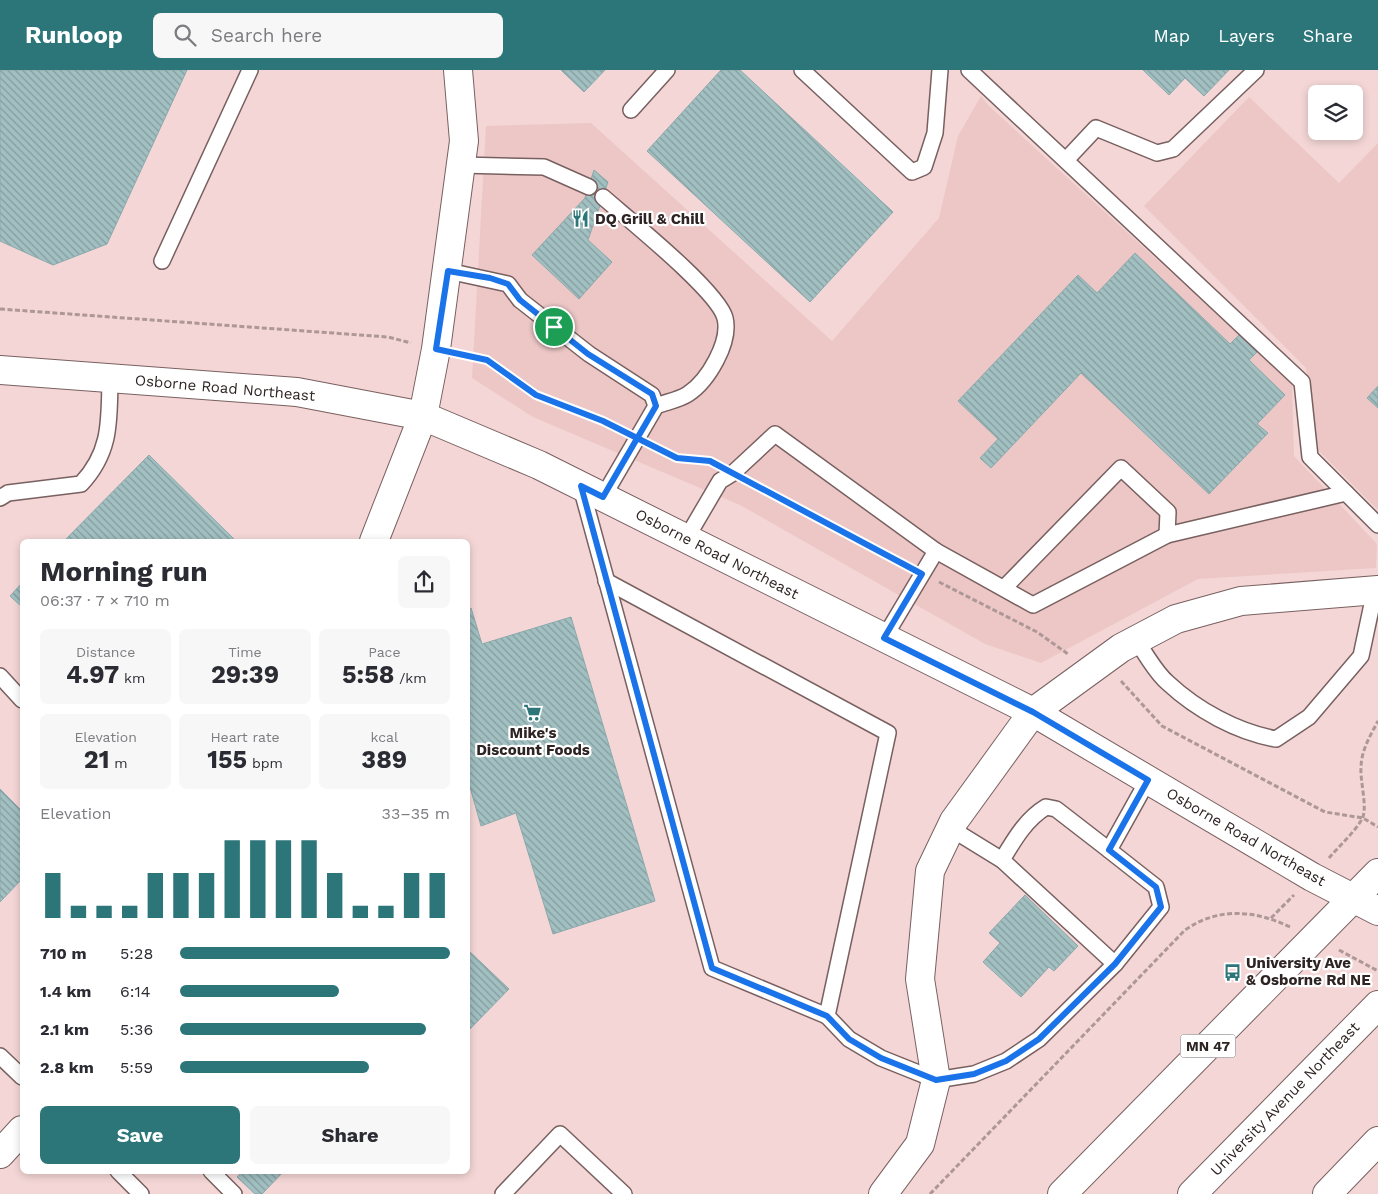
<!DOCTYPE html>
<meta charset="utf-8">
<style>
:root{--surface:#fff;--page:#f7f7f7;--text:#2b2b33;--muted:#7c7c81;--accent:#2c767a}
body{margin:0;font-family:"Work Sans",sans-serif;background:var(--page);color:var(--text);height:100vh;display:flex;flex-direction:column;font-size:19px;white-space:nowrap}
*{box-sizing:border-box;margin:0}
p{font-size:16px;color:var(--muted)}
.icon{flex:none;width:28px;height:28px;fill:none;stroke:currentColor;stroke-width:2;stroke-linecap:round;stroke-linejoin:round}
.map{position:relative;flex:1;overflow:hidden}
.drawer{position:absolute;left:20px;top:469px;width:450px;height:635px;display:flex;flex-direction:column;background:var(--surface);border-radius:8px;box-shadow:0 2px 8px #0003}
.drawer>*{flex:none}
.tools{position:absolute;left:1308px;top:15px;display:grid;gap:10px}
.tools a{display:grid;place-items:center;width:55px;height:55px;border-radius:8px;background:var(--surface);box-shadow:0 2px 8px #0003;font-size:25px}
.pin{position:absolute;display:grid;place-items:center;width:42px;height:42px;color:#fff;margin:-21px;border:2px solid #fff;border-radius:50%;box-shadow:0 1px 5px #0007}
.round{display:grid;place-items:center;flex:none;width:52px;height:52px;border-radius:8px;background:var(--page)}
.headline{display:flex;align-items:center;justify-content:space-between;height:85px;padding:0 20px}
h1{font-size:28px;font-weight:700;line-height:38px}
.figures{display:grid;grid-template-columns:repeat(3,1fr);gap:8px;height:85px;padding:5px 20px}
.figures div{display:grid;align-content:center;border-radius:8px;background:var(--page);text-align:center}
.figures b{font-size:25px;font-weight:700}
.figures small{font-size:14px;font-weight:400}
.figures p{font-size:14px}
.chart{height:140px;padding:10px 20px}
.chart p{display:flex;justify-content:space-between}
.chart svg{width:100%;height:90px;margin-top:5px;stroke:var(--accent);stroke-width:6}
.action{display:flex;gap:10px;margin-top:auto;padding:10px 20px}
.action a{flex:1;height:58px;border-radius:8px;background:var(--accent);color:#fff;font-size:20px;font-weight:700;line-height:58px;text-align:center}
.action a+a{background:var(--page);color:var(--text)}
ul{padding:0 20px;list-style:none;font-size:16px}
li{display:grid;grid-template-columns:80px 60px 1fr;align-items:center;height:38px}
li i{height:12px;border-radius:6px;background:var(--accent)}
header{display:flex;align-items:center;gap:30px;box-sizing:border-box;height:70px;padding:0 25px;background:var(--accent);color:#fff}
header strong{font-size:24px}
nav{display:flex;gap:28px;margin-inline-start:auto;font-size:18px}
.search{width:350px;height:45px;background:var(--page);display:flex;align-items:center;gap:12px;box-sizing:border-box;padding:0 18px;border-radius:8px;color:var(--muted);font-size:19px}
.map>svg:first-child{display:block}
</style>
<header>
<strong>Runloop</strong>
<div class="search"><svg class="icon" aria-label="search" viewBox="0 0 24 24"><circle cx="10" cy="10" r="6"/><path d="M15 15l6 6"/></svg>Search here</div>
<nav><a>Map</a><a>Layers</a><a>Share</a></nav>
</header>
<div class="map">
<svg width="1378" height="1124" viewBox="0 0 1378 1124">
<defs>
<pattern id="building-back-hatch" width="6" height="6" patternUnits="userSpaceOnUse" patternTransform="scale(1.25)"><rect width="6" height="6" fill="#a2c0c2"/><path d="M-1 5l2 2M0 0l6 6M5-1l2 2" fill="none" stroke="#849c9d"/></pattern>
</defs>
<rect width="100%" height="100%" fill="#f4d6d6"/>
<g fill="#ecc7c6">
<path d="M981,26L989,36L1292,313L1294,386L1377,474L1376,498L1198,509L1041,593L985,574L740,435L533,347L472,308L486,56L591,53L832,271L939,148L958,66Z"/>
<path d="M1249,27L1339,113L1378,73V440L1316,378L1306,298L1144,136Z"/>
</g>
<g fill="url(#building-back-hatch)" stroke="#8ba9ab">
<path d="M0,0H187L107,174L53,195L0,171Z"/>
<path d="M561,0H605L584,22Z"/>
<path d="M721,0H740L893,142L810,232L647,81Z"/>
<path d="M1143,0H1229L1204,26L1185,8L1169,25Z"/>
<path d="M594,100L608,112L588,170L612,192L579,229L532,185L585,128Z"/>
<path d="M1135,183L1230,274L1239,265L1257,282L1249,290L1285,325L1257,354L1268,363L1209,424L1081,303L991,398L980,388L998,369L958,331L1078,205L1097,223Z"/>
<path d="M1378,316V338L1367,328Z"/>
<path d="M149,385L236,471H64Z"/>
<path d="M22,513V537L10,526Z"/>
<path d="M471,538L482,574L571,547L655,831L553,864L516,743L481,756L468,710V540Z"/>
<path d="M0,719L22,741V809L0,832Z"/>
<path d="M1025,825L1078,876L1054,901L1049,897L1021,927L983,892L1000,873L989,863Z"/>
<path d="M468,880L509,919L469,960L468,959Z"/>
<path d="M243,1101H284L262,1124H255L237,1107Z"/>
</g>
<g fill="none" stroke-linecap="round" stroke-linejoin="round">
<defs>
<g id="lane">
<path d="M802,0L912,102L924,97L935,63L940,0"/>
<path d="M969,0L1302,312L1310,387L1378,455"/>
<path d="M631,40L667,0"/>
<path d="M1066,90L1096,58L1157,83L1173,79L1256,0"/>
<path d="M461,95L544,97L589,117"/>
<path d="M603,127C628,149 718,221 725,248C731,272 708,311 688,324C679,330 666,332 656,336"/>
<path d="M162,191L250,0"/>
<path d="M448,201L508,214L520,230L589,284L652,325L656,336L603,427"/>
<path d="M581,417L712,898L827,946"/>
<path d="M0,428L8,423L81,414C112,381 109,349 110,307"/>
<path d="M686,469L720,411L733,403L775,364L936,481L1033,535L1167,465L1346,423"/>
<path d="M606,511L888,663L827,946L849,969L881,988L936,1010L974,1004L1006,991L1039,969L1115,894"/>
<path d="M1004,518L1121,398L1168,442L1167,465"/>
<path d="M884,568L936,481"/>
<path d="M1136,570C1146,584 1155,602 1168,613C1197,640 1237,662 1276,669L1309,647L1361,586L1375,520"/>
<path d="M0,606L22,630"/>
<path d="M950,758L1002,790L1115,894L1161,837L1156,817L1109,780L1148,710"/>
<path d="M1002,790C1014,770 1026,749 1046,737L1056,739L1109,780"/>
<path d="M0,986L22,1007"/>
<path d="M118,1101L141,1124"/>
<path d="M211,1101L234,1124"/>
<path d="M503,1124L560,1064L624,1124"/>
</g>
<path id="street" d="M1327,1124L1378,1071"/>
<g id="secondary">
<path d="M0,300L297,322L423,346L539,395L1033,642L1312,807L1378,841"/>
<path d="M374,471L423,346L436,279L464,71L458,0"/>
<path d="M0,1084L22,1060"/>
<path d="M883,1124L920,1074L936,1010L920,909L930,801L954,751L1033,642L1121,578L1176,549L1241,531L1378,520"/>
</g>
<g id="primary">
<path d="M1062,1124L1378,803"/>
<path d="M1192,1124L1378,935"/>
</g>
</defs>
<use href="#lane" stroke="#796060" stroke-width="18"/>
<use href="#street" stroke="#796060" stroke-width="30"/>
<use href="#secondary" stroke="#796060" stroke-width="30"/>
<use href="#primary" stroke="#796060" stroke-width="30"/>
<g stroke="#ae9797" stroke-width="3" stroke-dasharray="5 2.5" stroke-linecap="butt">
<path d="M0,239L388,267L411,273"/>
<path d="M461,285L487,290L537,325L621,361"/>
<path d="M654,377L677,388L712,392"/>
<path d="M751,413L906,496"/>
<path d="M939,512L1037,562L1068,584"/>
<path d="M1121,611L1162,656L1325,742L1363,748L1378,757"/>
<path d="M1329,788C1339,776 1354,763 1362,749C1368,739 1360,711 1361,698C1361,681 1370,666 1378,651"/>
<path d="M1271,848L1294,825"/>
<path d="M1339,880L1378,901"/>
<path d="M930,1124L1185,860C1218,837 1255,840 1290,857"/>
</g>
<use href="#lane" stroke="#fff" stroke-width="15"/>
<use href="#street" stroke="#fff" stroke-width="28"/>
<use href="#secondary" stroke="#fff" stroke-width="28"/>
<use href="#primary" stroke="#fff" stroke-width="28"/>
</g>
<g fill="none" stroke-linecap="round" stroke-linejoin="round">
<defs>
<path id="route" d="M554,257L588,284L652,324L656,336L603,427L581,416L712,898L827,946L849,969L881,988L936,1010L974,1004L1006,991L1039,969L1115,894L1161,837L1156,817L1109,780L1148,710L1033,642L884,568L922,504L710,391L677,388L603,351L536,325L487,290L436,279L448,201L490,208L508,214L520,230L554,257"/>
</defs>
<use href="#route" stroke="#fff" stroke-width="10"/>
<use href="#route" stroke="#1a73e8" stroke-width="6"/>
</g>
<defs>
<symbol id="restaurant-bare" viewBox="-9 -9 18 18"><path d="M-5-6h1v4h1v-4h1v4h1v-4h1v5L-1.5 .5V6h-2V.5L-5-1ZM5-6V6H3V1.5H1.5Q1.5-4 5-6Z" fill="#2c767a" stroke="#fff" stroke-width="2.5" paint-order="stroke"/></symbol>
<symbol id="supermarket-bare" viewBox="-9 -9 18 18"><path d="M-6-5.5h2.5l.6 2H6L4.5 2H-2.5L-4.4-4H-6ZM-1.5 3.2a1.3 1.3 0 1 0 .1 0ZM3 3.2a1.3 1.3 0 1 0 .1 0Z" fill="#2c767a" stroke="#fff" stroke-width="2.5" paint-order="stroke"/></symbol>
<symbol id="bus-bare" viewBox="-9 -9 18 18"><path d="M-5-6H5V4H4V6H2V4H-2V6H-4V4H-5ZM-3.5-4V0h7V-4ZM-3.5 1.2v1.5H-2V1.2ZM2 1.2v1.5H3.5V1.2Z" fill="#2c767a" stroke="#fff" stroke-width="2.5" paint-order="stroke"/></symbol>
</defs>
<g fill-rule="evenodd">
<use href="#restaurant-bare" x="568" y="136" width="25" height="25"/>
<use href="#supermarket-bare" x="520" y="630" width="25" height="25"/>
<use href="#bus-bare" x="1220" y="890" width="25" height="25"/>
</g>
<g text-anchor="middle" stroke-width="4.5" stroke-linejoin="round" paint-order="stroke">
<rect fill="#fff" stroke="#6d6666" stroke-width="1" x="1180.5" y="964.5" width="55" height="23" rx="4"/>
<g font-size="14" font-weight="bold" fill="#2f2424">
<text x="1208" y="981">MN 47</text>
</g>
<g font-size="15" font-weight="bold" fill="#2f2424" stroke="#fff" text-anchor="start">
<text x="595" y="154">DQ Grill &amp; Chill</text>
<text x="533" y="668" text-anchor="middle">Mike's<tspan x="533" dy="17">Discount Foods</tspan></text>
<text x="1246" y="898">University Ave<tspan x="1246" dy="17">&amp; Osborne Rd NE</tspan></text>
</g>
<g font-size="15" fill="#2f2424" stroke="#fff">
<text transform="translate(225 318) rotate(5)" y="5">Osborne Road Northeast</text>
<text transform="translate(717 484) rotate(27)" y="5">Osborne Road Northeast</text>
<text transform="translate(1246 767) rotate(30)" y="5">Osborne Road Northeast</text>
<text transform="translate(1285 1029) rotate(-46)" y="5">University Avenue Northeast</text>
</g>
</g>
</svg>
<div class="tools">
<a><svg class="icon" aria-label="layers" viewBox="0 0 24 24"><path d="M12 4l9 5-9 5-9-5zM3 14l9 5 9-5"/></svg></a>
</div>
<div class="pin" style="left:554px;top:257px;background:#1e9e55"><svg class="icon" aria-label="arrive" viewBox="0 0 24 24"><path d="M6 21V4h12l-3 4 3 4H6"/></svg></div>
<section class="drawer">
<div class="headline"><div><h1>Morning run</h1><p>06:37 · 7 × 710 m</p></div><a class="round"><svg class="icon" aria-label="share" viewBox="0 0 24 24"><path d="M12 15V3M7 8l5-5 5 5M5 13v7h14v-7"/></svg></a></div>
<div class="figures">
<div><p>Distance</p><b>4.97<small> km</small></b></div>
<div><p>Time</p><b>29:39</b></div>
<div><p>Pace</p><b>5:58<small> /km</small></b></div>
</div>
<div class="figures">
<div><p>Elevation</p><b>21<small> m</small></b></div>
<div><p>Heart rate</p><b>155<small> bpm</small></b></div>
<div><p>kcal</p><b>389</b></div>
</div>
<div class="chart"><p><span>Elevation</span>33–35 m</p>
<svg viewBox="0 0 160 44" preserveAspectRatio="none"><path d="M5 44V22M15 44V38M25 44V38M35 44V38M45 44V22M55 44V22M65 44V22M75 44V6M85 44V6M95 44V6M105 44V6M115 44V22M125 44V38M135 44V38M145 44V22M155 44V22"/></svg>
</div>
<ul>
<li><b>710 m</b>5:28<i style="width:100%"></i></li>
<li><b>1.4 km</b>6:14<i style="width:59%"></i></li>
<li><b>2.1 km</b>5:36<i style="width:91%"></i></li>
<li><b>2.8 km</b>5:59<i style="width:70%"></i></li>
</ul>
<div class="action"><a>Save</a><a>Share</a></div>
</section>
</div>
